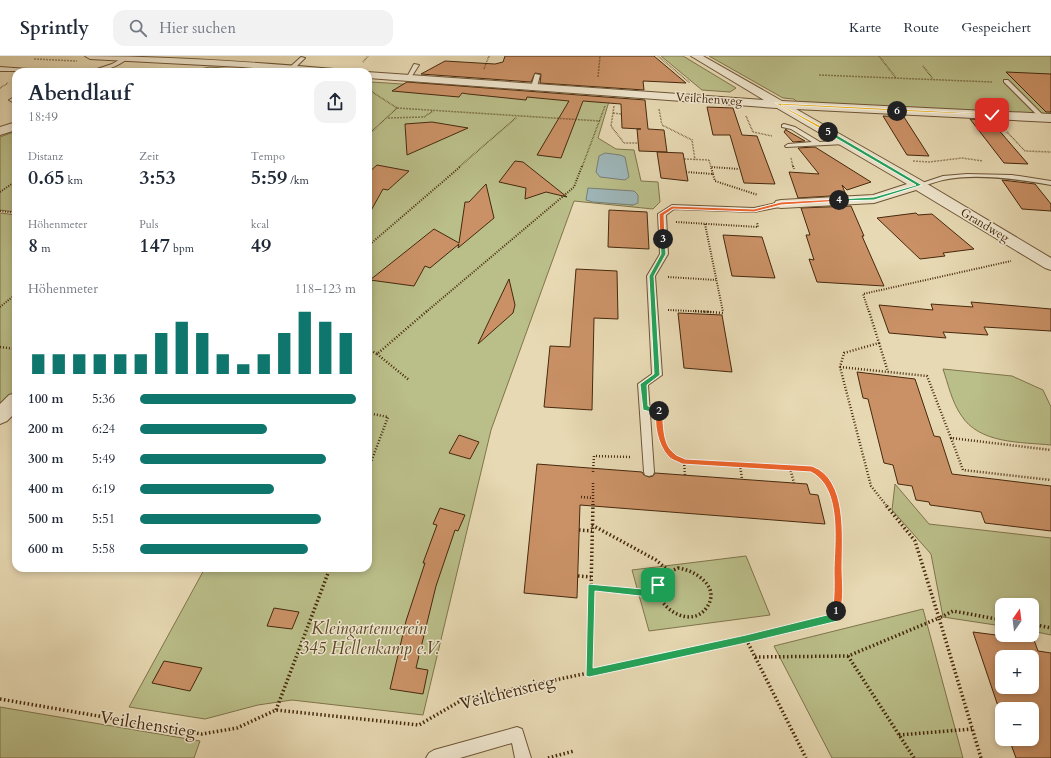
<!DOCTYPE html>
<html lang="de">
<meta charset="utf-8">
<style>
:root{--surface:#fff;--page:#f2f2f3;--text:#1f2937;--muted:#747a83;--line:#e0e1e3;--accent:#0f766e}
body{margin:0;font-family:Cardo,serif;background:var(--page);color:var(--text);height:100vh;display:flex;flex-direction:column;font-size:15px;white-space:nowrap}
*{box-sizing:border-box;margin:0}
p{font-size:13px;color:var(--muted)}
.icon{flex:none;width:22px;height:22px;fill:none;stroke:currentColor;stroke-width:2;stroke-linecap:round;stroke-linejoin:round}
.map{position:relative;flex:1;overflow:hidden}
.side{position:absolute;left:12px;top:12px;width:360px;height:504px;display:flex;flex-direction:column;background:var(--surface);border-radius:12px;box-shadow:0 2px 6px #0003}
.side>*{flex:none}
.needle{width:26px;rotate:14deg}
.controls{position:absolute;left:995px;top:542px;display:grid;gap:8px}
.controls a{display:grid;place-items:center;width:44px;height:44px;border-radius:8px;background:var(--surface);box-shadow:0 2px 6px #0003;font-size:20px}
.pin{position:absolute;display:grid;place-items:center;width:34px;height:34px;color:#fff;margin:-17px;border-radius:8px;box-shadow:0 2px 6px #0006}
.km{position:absolute;width:20px;height:20px;margin:-10px;border-radius:50%;background:#222;color:#fff;font-size:11px;line-height:20px;text-align:center}
.round{display:grid;place-items:center;flex:none;width:42px;height:42px;border-radius:12px;background:var(--page)}
.overview{display:flex;align-items:center;justify-content:space-between;height:68px;padding:0 16px}
h1{font-size:22px;font-weight:700;line-height:30px}
.metrics{display:grid;grid-template-columns:repeat(3,1fr);gap:6px;height:68px;padding:4px 16px}
.metrics div{display:grid;align-content:center}
.metrics b{font-size:20px;font-weight:700}
.metrics small{font-size:11px;font-weight:400}
.metrics p{font-size:11px}
.chart{height:112px;padding:8px 16px}
.chart p{display:flex;justify-content:space-between}
.chart svg{width:100%;height:72px;margin-top:4px;stroke:var(--accent);stroke-width:6}
ul{padding:0 16px;list-style:none;font-size:13px}
li{display:grid;grid-template-columns:64px 48px 1fr;align-items:center;height:30px}
li i{height:10px;border-radius:5px;background:var(--accent)}
header{display:flex;align-items:center;gap:24px;box-sizing:border-box;height:56px;padding:0 20px;background:var(--surface);border-bottom:1px solid var(--line)}
header strong{font-size:19px}
nav{display:flex;gap:22px;margin-inline-start:auto;font-size:14px}
.search{width:280px;height:36px;background:var(--page);display:flex;align-items:center;gap:10px;box-sizing:border-box;padding:0 14px;border-radius:12px;color:var(--muted);font-size:15px}
.map>svg:first-child{display:block}
</style>
<header>
<strong>Sprintly</strong>
<div class="search"><svg class="icon" aria-label="search" viewBox="0 0 24 24"><circle cx="10" cy="10" r="6"/><path d="M15 15l6 6"/></svg>Hier suchen</div>
<nav><a>Karte</a><a>Route</a><a>Gespeichert</a></nav>
</header>
<div class="map">
<svg width="1051" height="702" viewBox="0 0 1051 702">
<rect width="100%" height="100%" fill="#e7d9b3"/>
<filter id="stains"><feTurbulence type="fractalNoise" baseFrequency=".005" numOctaves="4"/><feColorMatrix values="0 0 0 0 .2 0 0 0 0 .09 0 0 0 0 .02 0 0 0 .5 -.17"/></filter>
<radialGradient id="worn" r=".72"><stop offset=".6" stop-color="#630" stop-opacity="0"/><stop offset="1" stop-color="#630" stop-opacity=".3"/></radialGradient>
<g fill="#babe89" stroke="#80744b" fill-rule="evenodd">
<path d="M661,0H683L736,32L730,36L702,34Z"/>
<path d="M709,0H1051V59L797,46L794,43L783,42Z"/>
<path d="M210,11L268,16H183Z"/>
<path d="M372,26L610,42L598,82L616,93L634,94L641,125L658,126L660,146L653,153L574,145L491,374L423,659L292,644L258,649L205,663L129,651L205,512H368V27ZM588,133L633,149L587,144Z"/>
<path d="M16,75V156L0,154V81Z"/>
<path d="M0,157L16,159V334L0,350Z"/>
<path d="M943,313L1012,320L1043,334L1051,351V389C1021,386 979,388 961,359C952,346 948,328 943,313Z"/>
<path d="M895,428L929,468L1051,482V579L1032,575V549H1002V570L943,561L931,498L892,454Z"/>
<path d="M746,500L770,559L649,575L632,514Z"/>
<path d="M923,553L963,702H832L774,590Z"/>
<path d="M0,651L200,685L194,702H0Z"/>
</g>
<g fill="#9eb7ba" stroke="#7b7e75">
<path d="M605,97L620,99L625,101L629,121L625,124L600,121L596,116L599,100Z"/>
<path d="M588,132L634,135L638,139V147L633,149L593,146L586,144Z"/>
</g>
<g fill="#ca9166" stroke="#46290d" fill-rule="evenodd">
<path d="M505,0H654L686,27L643,25L644,34L540,27L541,18L535,17L531,26L421,18L445,5L495,8L503,6Z"/>
<path d="M1006,16L1051,18V56H1046Z"/>
<path d="M407,26L645,44L648,73L664,74L667,96L639,95L637,73H641L622,72L621,48L583,45L561,102L537,99L569,45L527,41L526,44L468,38L462,37L459,41L392,35Z"/>
<path d="M707,51L733,52L742,79L757,80L775,128L744,127L730,79H713Z"/>
<path d="M883,60L904,61L929,100L907,99Z"/>
<path d="M970,63L990,64L1028,108L1004,107Z"/>
<path d="M432,66L468,72L407,99L405,68Z"/>
<path d="M786,73V74L805,85L793,86L784,76Z"/>
<path d="M815,91L871,126L847,134L842,129L846,139L798,142L789,116L819,118L798,92Z"/>
<path d="M657,96L683,97L688,125L661,122Z"/>
<path d="M515,105L523,106L567,141L546,136L525,143L526,132L499,126Z"/>
<path d="M377,109L409,115L388,134L383,133L368,160V117Z"/>
<path d="M1002,124L1035,128L1051,148V155L1022,153Z"/>
<path d="M486,128L494,162L458,192L459,188L430,212L425,210L414,230L370,224L434,173L459,187L465,146H469Z"/>
<path d="M851,150L864,180H862L884,230L817,226L809,203L814,204L806,179H810L801,152Z"/>
<path d="M609,154L647,156L649,193L608,191Z"/>
<path d="M916,157L918,159L932,158L974,193L943,197L945,200L920,203L877,162Z"/>
<path d="M723,179L762,181L775,222L732,220Z"/>
<path d="M576,213L617,215L618,263L594,262L592,354L544,351L550,290L570,291Z"/>
<path d="M509,223L515,249L513,257L478,288Z"/>
<path d="M971,246L1051,253V275L984,271L988,279L943,276L946,282L889,277L879,249L933,254L931,248L973,251Z"/>
<path d="M678,257L722,259L732,316L684,312Z"/>
<path d="M857,316L915,323L934,380L940,381L952,418L1051,430V475L985,467L981,456L930,449L929,446L916,444L912,430L898,428L893,409L884,407L868,343L863,342Z"/>
<path d="M459,379L479,386L470,403L449,397Z"/>
<path d="M537,408L642,416L644,419L649,421L653,420L655,417L807,428L810,438L818,439L825,468L580,449L577,542L524,537Z"/>
<path d="M440,452L465,459L458,475L455,474L436,530L416,612L428,614L423,638L390,633L406,565L425,507H423L437,469L433,468Z"/>
<path d="M274,552L299,556L292,573L267,570Z"/>
<path d="M973,576L1034,584L1038,595L1051,597V702H1016L1009,683H1032V653H1002V662ZM1002,601H1032V631H1002Z"/>
<path d="M164,605L202,612L190,635L152,627Z"/>
</g>
<g fill="none" stroke-linecap="round" stroke-linejoin="round">
<defs>
<g id="service">
<path d="M124,1L128,2C118,11 102,16 88,16L112,8Z"/>
<path d="M301,1L305,2L294,13H290V11Z"/>
<path d="M414,8L419,9L410,23H406Z"/>
<path d="M0,11L28,13L31,15H0Z"/>
<path d="M535,18L540,19L537,31L534,33L531,31Z"/>
<path d="M1004,24H1008L1045,61V63H1041L1004,26Z"/>
<path d="M16,40V48L9,44Z"/>
<path d="M784,68L795,71L820,86L845,84L848,86L845,88L786,91L785,90L788,88L812,86L791,73L782,71V69Z"/>
<path d="M967,118L1012,119L1051,125V129C1018,123 975,117 943,124C935,126 927,129 919,131L916,129L943,120Z"/>
<path d="M781,146L785,148L784,150L754,156L674,153L666,159L668,198L655,220L662,319L648,329L654,416L653,419L649,420L645,419L644,416L638,328L652,318L647,220L660,198L658,158L672,149L754,152Z"/>
<path d="M517,671L522,673L531,702H515L512,687L460,702H426L429,697L434,694Z"/>
</g>
<g id="minor">
<path d="M85,0C168,0 251,6 334,13L339,16H299L242,11L90,3Z"/>
<path d="M691,0H703L782,45L1051,58V66L796,53L924,126L1051,202V214L1045,212L916,134L874,147L781,152L776,151L774,148L776,145L781,144L873,139L907,128L777,52L368,22L367,16L764,44Z"/>
<path d="M16,66V74L0,79V71Z"/>
<path d="M16,337V356L7,365L0,368V348L9,339Z"/>
</g>
</defs>
<use href="#service" stroke="#6e5536" stroke-width="2"/>
<use href="#minor" stroke="#6e5536" stroke-width="2"/>
<g stroke="#46290d" stroke-width="1.5" stroke-dasharray="0.5 1" stroke-linecap="butt">
<path d="M658,0L690,27"/>
<path d="M879,0L896,22"/>
<path d="M34,3L77,5"/>
<path d="M363,6L368,0"/>
<path d="M923,10L933,23"/>
<path d="M484,13L489,0"/>
<path d="M819,19L992,26"/>
<path d="M598,21L600,0"/>
<path d="M0,32L8,27"/>
<path d="M614,50L611,70L624,87H638"/>
<path d="M397,52L600,65"/>
<path d="M659,53L662,69L692,84L695,104"/>
<path d="M613,57L621,58"/>
<path d="M746,60L753,76L772,80"/>
<path d="M388,62L424,61L433,55"/>
<path d="M1007,76L1025,95L1051,96"/>
<path d="M368,79L397,52L369,34"/>
<path d="M791,102L793,111"/>
<path d="M684,103L709,104L711,111"/>
<path d="M913,105L929,106L962,102L983,105"/>
<path d="M459,111L517,61"/>
<path d="M582,111L605,50"/>
</g>
<g stroke="#46290d" stroke-width="2" stroke-dasharray="1 1.5" stroke-linecap="butt">
<path d="M793,110L794,113"/>
<path d="M686,116L713,118L711,111L739,113"/>
<path d="M713,118L715,125L758,139"/>
<path d="M0,136L16,125"/>
<path d="M0,155L16,157"/>
<path d="M676,166L758,171L757,166"/>
<path d="M705,168L723,256"/>
<path d="M368,190L461,110"/>
<path d="M668,221L716,224"/>
<path d="M0,251L16,238"/>
<path d="M668,254L713,256"/>
<path d="M426,256L574,131L582,110"/>
<path d="M869,256L863,238L1011,205"/>
</g>
<g stroke="#46290d" stroke-width="2.5" stroke-dasharray="1 2" stroke-linecap="butt">
<path d="M695,255L723,257V255"/>
<path d="M869,255L879,287L844,297L840,311L871,430L886,449"/>
<path d="M879,287L888,316"/>
<path d="M0,291L16,293"/>
<path d="M368,293L377,298L427,255"/>
<path d="M377,298L409,324"/>
<path d="M840,311L927,320L951,382L1051,394"/>
<path d="M368,357L388,361L368,414"/>
<path d="M951,382L963,414L1051,424"/>
<path d="M665,389L671,399L684,406L812,413C828,421 832,431 836,449"/>
<path d="M684,406L685,419"/>
<path d="M740,409L742,423"/>
<path d="M790,412L794,427"/>
<path d="M593,416L594,400L631,401"/>
<path d="M581,441L593,442"/>
<path d="M593,449V427"/>
</g>
<g stroke="#46290d" stroke-width="3.5" stroke-dasharray="1.5 2.5" stroke-linecap="butt">
<path d="M592,469L656,504L669,515"/>
<path d="M579,474L592,475"/>
<path d="M678,512C695,514 721,531 707,551C689,579 641,541 664,519C668,516 674,514 678,512Z"/>
<path d="M578,520L591,521"/>
<path d="M591,531L659,538"/>
<path d="M1032,568L1051,572"/>
<path d="M746,583L835,562L838,537V489L836,448"/>
<path d="M848,600L914,702"/>
<path d="M755,601L848,600L939,562L915,485L885,448"/>
<path d="M589,617L593,448"/>
<path d="M0,643L202,678L237,672L276,654L419,669L462,644L746,583L806,702"/>
<path d="M276,654L330,512"/>
<path d="M899,679L972,673"/>
<path d="M548,702L574,695"/>
<path d="M981,702L939,562L953,555L1002,564"/>
</g>
<use href="#service" fill="#efe6ce" fill-rule="evenodd"/>
<use href="#minor" fill="#efe6ce" fill-rule="evenodd"/>
</g>
<path fill="#22a559" stroke="#fff" d="M658,525L662,529L663,538L658,542L595,535L593,612L746,579L831,558L833,552L836,551L840,555L837,565L834,566L746,587L589,621L586,620L588,528L654,534L655,526Z"/>
<path fill="#f0652b" stroke="#fff" d="M657,353L662,355C664,368 662,388 674,397C676,400 682,401 685,403L812,410C848,423 842,481 842,512C842,527 845,543 839,557L836,559L832,555C835,540 834,527 834,512C835,484 841,431 811,416L682,408C677,405 671,404 668,400C658,389 653,367 657,353Z"/>
<path fill="#22a559" stroke="#fff" d="M663,181L665,183L666,198L654,220L660,319L647,329L648,350L661,352L662,355L659,358L643,354L640,328L654,318L649,220L661,198L660,183Z"/>
<path fill="#f0652b" stroke="#fff" d="M839,143L841,145L781,149L754,156L673,153L664,159L665,183L663,184L660,183L659,158L672,150L754,153L781,146Z"/>
<path fill="#22a559" stroke="#fff" d="M827,75H830L922,129L874,144L837,145L839,143L874,141L916,129L827,77Z"/>
<path fill="#f5b400" stroke="#fff" d="M775,47L897,53L898,55L781,49L830,75L828,77Z"/>
<path fill="#f5b400" stroke="#fff" d="M897,53L992,58L994,59L895,55Z"/>
<g text-anchor="middle" stroke-width="3" stroke-linejoin="round" paint-order="stroke">
<g font-size="12" fill="#46290d" stroke="#efe6ce">
<text transform="translate(709 43) rotate(4)" y="4">Veilchenweg</text>
<text transform="translate(985 169) rotate(31)" y="4">Grandweg</text>
</g>
<g font-size="17" font-style="italic" fill="#5d4726" stroke="#efe6ce">
<text x="369" y="578">Kleingartenverein<tspan x="369" dy="20">345 Hellenkamp e.V.</tspan></text>
</g>
<g font-size="17" fill="#46290d" stroke="#efe6ce">
<text transform="translate(507 636) rotate(-14)" y="6">Veilchenstieg</text>
<text transform="translate(148 668) rotate(9)" y="6">Veilchenstieg</text>
</g>
</g>
<rect width="100%" height="100%" filter="url(#stains)"/>
<rect width="100%" height="100%" fill="url(#worn)"/>
</svg>
<div class="controls">
<a><svg class="needle" viewBox="-14 -14 28 28"><path d="M0-13l5 13h-10z" fill="#e53935"/><path d="M0 13l5-13h-10z" fill="#747a83"/></svg></a>
<a>+</a>
<a>−</a>
</div>
<div class="pin" style="left:658px;top:529px;background:#1e9e55"><svg class="icon" aria-label="arrive" viewBox="0 0 24 24"><path d="M6 21V4h12l-3 4 3 4H6"/></svg></div>
<div class="pin" style="left:992px;top:59px;background:#d93025"><svg class="icon" aria-label="check" viewBox="0 0 24 24"><path d="M5 12l5 5 9-10"/></svg></div>
<b class="km" style="left:836px;top:555px">1</b>
<b class="km" style="left:659px;top:355px">2</b>
<b class="km" style="left:663px;top:183px">3</b>
<b class="km" style="left:839px;top:144px">4</b>
<b class="km" style="left:828px;top:76px">5</b>
<b class="km" style="left:897px;top:55px">6</b>
<section class="side">
<div class="overview"><div><h1>Abendlauf</h1><p>18:49</p></div><a class="round"><svg class="icon" aria-label="share" viewBox="0 0 24 24"><path d="M12 15V3M7 8l5-5 5 5M5 13v7h14v-7"/></svg></a></div>
<div class="metrics">
<div><p>Distanz</p><b>0.65<small> km</small></b></div>
<div><p>Zeit</p><b>3:53</b></div>
<div><p>Tempo</p><b>5:59<small> /km</small></b></div>
</div>
<div class="metrics">
<div><p>Höhenmeter</p><b>8<small> m</small></b></div>
<div><p>Puls</p><b>147<small> bpm</small></b></div>
<div><p>kcal</p><b>49</b></div>
</div>
<div class="chart"><p><span>Höhenmeter</span>118–123 m</p>
<svg viewBox="0 0 160 44" preserveAspectRatio="none"><path d="M5 44V32M15 44V32M25 44V32M35 44V32M45 44V32M55 44V32M65 44V19M75 44V12M85 44V19M95 44V32M105 44V38M115 44V32M125 44V19M135 44V6M145 44V12M155 44V19"/></svg>
</div>
<ul>
<li><b>100 m</b>5:36<i style="width:100%"></i></li>
<li><b>200 m</b>6:24<i style="width:59%"></i></li>
<li><b>300 m</b>5:49<i style="width:86%"></i></li>
<li><b>400 m</b>6:19<i style="width:62%"></i></li>
<li><b>500 m</b>5:51<i style="width:84%"></i></li>
<li><b>600 m</b>5:58<i style="width:78%"></i></li>
</ul>
</section>
</div>
